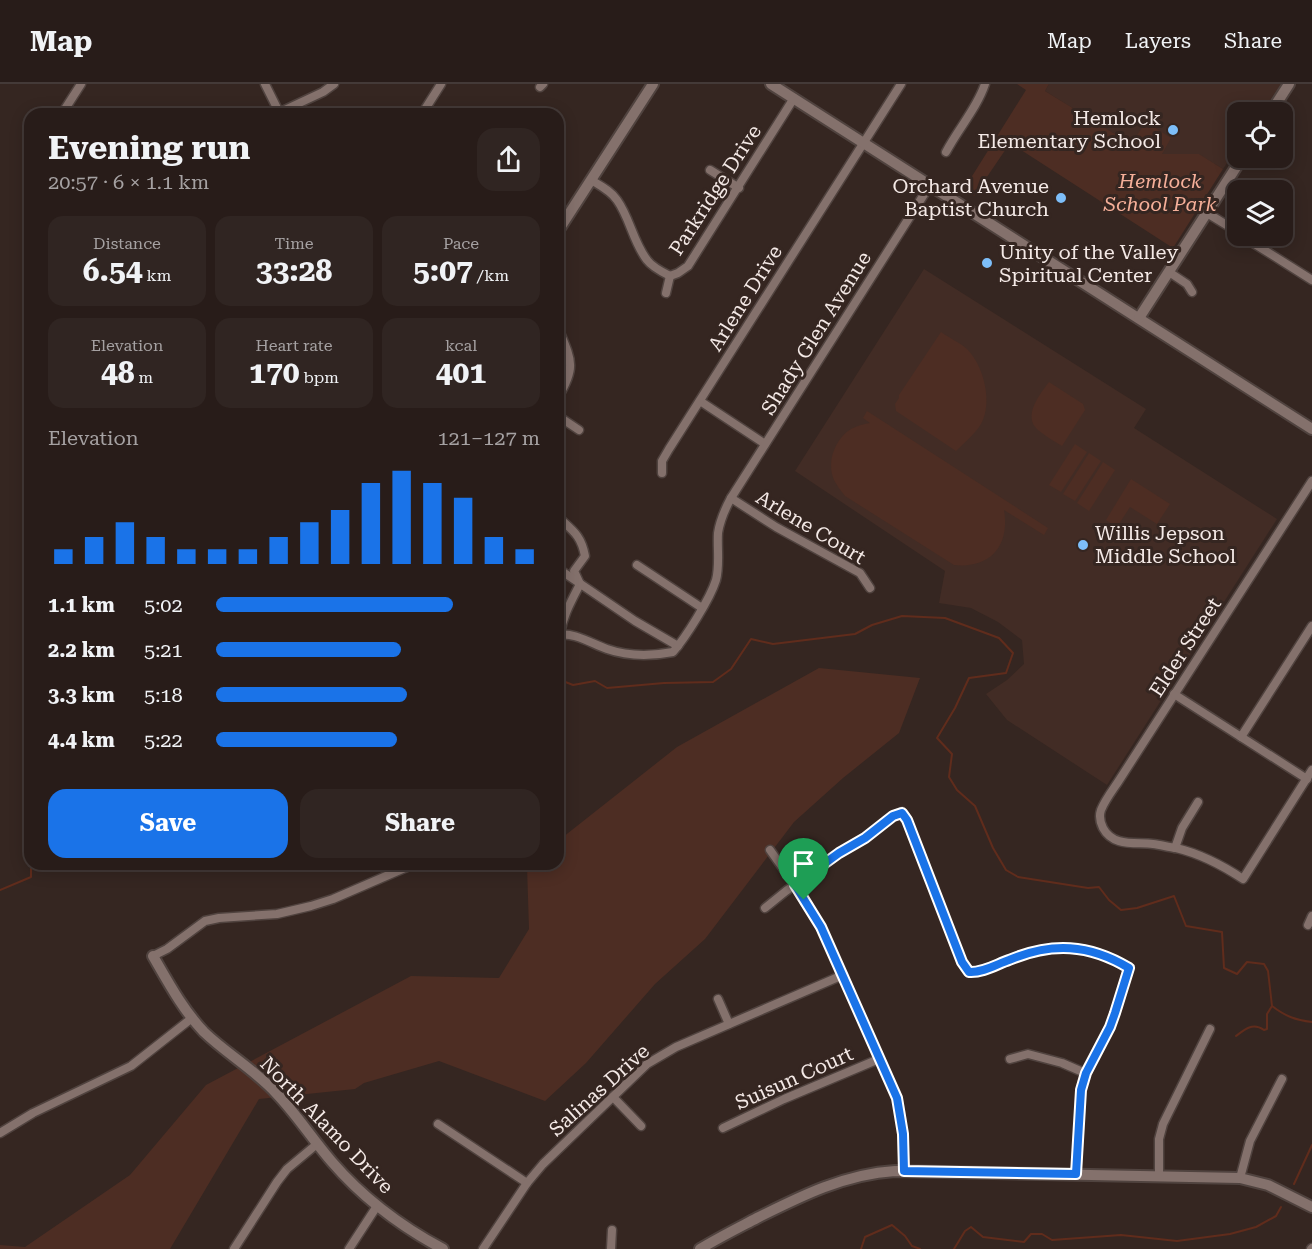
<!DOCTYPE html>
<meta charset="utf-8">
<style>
:root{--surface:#281c19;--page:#302522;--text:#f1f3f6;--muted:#a5a1a2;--line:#443a38;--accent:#1a73e8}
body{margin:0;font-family:"Roboto Serif",serif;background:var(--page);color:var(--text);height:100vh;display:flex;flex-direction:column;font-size:22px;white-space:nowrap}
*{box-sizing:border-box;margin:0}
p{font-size:20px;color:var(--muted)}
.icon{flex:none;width:33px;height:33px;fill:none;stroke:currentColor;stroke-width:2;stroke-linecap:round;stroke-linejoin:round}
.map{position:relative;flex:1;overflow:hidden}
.details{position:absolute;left:24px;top:24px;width:540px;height:762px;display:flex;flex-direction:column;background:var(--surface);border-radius:18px;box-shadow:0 3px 15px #0003,0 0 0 2px var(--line)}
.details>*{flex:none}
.buttons{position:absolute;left:1227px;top:18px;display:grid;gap:12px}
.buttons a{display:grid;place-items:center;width:66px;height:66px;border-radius:12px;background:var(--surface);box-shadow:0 3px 15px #0003,0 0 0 2px var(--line);font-size:30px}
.pin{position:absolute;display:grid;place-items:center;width:51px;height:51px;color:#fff;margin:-62px -26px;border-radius:50% 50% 50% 0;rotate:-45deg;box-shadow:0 0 6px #0007}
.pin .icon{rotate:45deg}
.round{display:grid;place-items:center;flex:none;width:63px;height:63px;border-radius:18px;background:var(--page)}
.head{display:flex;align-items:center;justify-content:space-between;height:102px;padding:0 24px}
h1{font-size:33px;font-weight:700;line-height:45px}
.stats{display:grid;grid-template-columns:repeat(3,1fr);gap:9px;height:102px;padding:6px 24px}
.stats div{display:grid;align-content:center;border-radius:15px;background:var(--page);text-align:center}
.stats b{font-size:30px;font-weight:700}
.stats small{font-size:16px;font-weight:400}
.stats p{font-size:16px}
.chart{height:168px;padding:12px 24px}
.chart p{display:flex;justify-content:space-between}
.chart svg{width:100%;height:108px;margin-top:6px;stroke:var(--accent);stroke-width:6}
.primary-button{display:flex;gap:12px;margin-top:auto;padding:12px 24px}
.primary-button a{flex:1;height:69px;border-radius:18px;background:var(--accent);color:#fff;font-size:24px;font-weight:700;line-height:69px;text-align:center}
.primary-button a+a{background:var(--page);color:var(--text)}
ul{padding:0 24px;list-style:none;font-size:20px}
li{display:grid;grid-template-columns:96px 72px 1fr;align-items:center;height:45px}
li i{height:15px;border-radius:8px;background:var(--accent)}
header{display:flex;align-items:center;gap:36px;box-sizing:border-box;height:84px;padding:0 30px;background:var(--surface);border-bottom:2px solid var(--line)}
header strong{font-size:28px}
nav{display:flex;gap:33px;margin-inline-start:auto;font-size:21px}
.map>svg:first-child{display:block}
</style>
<header>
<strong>Map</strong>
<nav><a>Map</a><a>Layers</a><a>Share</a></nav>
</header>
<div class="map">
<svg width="1312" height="1165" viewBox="0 0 1312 1165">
<rect width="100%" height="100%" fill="#352621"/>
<g fill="#422c25">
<path d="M1049,0H1281L1262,28H1238L1237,64L1223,85L1198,70H1146L1045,7Z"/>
<path d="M924,185L1146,325L1134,344L1277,435L1107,701L1007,636L986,610L1007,596L1024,580L1022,556L998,538L971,524L939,519L945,487L795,387Z"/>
</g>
<g fill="#4d2d23">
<path d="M1017,0H1049L1045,7L1131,60L1146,38L1171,54L1162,70H1199L1223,85L1173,164L1010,59L974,112L964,105L1026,6Z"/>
<path d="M941,248C949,254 961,259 968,266C984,283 993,319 981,340C975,350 964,359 956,367L896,327L895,320L899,314V311Z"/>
<path d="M1049,298L1083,320L1085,326L1062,362C1054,357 1045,352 1038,346C1022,332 1040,310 1049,298Z"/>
<path d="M867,327L1048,444L1044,451L1004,426C1010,461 991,485 954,481L845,412C841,407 837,402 834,396C826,378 835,355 851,345C857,342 863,340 870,339L863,334Z"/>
<path d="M1075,360L1087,368L1061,408L1049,401Z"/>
<path d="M1089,369L1101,377L1075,417L1063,410Z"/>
<path d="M1103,378L1115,386L1089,427L1077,419Z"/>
<path d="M1131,395L1170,420L1157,440L1130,423L1117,443L1106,436Z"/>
<path d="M819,584L920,594L899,649L843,694L794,738L705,855L655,900L586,979L545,1017L439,977L364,999L355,1005L259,1015L170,1165H0V1161L25,1163L130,1091L206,1001L411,892L499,894L529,845L527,782L530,780H558V757L677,663Z"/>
</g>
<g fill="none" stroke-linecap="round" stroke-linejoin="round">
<g stroke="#602c1c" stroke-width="2">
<path d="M558,595L573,601L595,597L607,604L664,599L713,598L731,585L751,555L773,560L855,550L872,541L902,532L945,534L999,554L1013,569L1006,589L969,594L955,624L937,654L952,670L949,693L957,706L975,722L993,764L1006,786L1018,793L1088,804L1099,803L1109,816L1121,826L1137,824L1174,812L1186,842L1222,848L1224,884L1237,890L1247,878L1264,880L1268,887L1272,922C1285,932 1295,936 1312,938"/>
<path d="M30,754V765"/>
<path d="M0,806L31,793V780"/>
<path d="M1236,952C1245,945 1253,938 1264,946L1267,945V930L1272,922"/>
<path d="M1294,1100L1312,1061"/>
<path d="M861,1165L865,1153L892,1141L905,1152L912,1162L920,1165"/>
<path d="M954,1165L965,1147L971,1143L983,1153L1024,1158L1031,1150H1042L1052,1156L1121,1151L1177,1157L1230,1150L1256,1143L1276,1132L1281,1123"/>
</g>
<defs>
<g id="minor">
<path d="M265,0L280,30"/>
<path d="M540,3L543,0"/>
<path d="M65,25L81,0"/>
<path d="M276,30L323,8L334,0"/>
<path d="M422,30L441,0"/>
<path d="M946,68C958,45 977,24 985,0"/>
<path d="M710,86L739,104"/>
<path d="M591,96C601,102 611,107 617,116C630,134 633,158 647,176C652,183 662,188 670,192L678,189L688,182L794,14"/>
<path d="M1207,129L1238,148"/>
<path d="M1242,152L1312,196"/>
<path d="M1169,188L1187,200L1192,208"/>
<path d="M666,209L670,192"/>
<path d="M558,244C571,275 577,283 558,313"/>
<path d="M700,317L765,360"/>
<path d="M558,332L579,346"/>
<path d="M662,389V377L669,365L901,0"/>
<path d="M1312,397L1118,698C1112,707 1105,716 1101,726C1099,732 1100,738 1103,744C1113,763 1135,758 1153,760C1161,761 1168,763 1176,764C1201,770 1222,781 1243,795L1312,686"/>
<path d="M731,414L776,443L860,489L870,504"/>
<path d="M558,433C573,447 581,451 585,472L574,487L580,500C572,516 563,531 560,550"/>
<path d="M637,481L702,524"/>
<path d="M558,486L563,488L635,537L678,562"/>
<path d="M558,551C575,548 592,560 607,565C627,572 652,572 673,568C686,553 710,515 716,496C720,481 717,465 718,449C720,436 725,425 731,414L930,101"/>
<path d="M1174,610L1307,695"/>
<path d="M1241,653L1312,542"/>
<path d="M1175,764L1182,744L1198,718"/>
<path d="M770,766L795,801L821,843L897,1014C903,1038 903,1062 904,1087"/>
<path d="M765,824L786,807L839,769L865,754L893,732L902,728L907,736L962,878L969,888C983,889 997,880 1009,876C1052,858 1089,860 1129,884L1115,929L1110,943L1085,989L1081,1006L1076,1090"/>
<path d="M1308,841L1312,832"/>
<path d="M153,872L167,865L205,837L219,834L277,830L311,822L333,815L414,780"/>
<path d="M718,915L729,940"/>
<path d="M1010,975L1028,970L1062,979L1085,989"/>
<path d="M613,1013L641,1042"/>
<path d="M438,1040L527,1099"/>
<path d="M723,1044L784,1015L879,975"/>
<path d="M0,1049L33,1029L131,982L192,934"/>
<path d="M1159,1091V1055L1163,1040L1210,945"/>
<path d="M1240,1094L1250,1057L1282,995"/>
<path d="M234,1165L277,1098L287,1085L317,1060"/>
<path d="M349,1165L377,1122"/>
<path d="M483,1165L527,1099L543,1080L647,980L676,963L843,891"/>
<path d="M611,1165L612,1146"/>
<path d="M1311,1165L1312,1164"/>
</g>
<g id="tertiary">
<path d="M771,0L1312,345"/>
<path d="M1271,28L1289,0"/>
<path d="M558,147L653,0"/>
<path d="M1139,234L1242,74"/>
<path d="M153,872C168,898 183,926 204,948C227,970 255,986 277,1010C297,1031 313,1056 332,1078C363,1114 402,1143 443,1165"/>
<path d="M700,1165C718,1154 738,1144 757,1134C801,1112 845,1090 895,1087L1240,1094L1268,1101L1312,1123"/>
</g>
</defs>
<use href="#minor" stroke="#50433f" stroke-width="11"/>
<use href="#tertiary" stroke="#50433f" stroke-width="14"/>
<use href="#minor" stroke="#84716c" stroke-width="8"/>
<use href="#tertiary" stroke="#84716c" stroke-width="10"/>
</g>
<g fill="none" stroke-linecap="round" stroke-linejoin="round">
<defs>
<path id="route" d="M902,729L907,736L962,878L969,888C983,889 997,880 1009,876C1052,858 1089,860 1129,884L1115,929L1110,943L1086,989L1081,1006L1076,1090L904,1087L903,1050L897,1014L821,843L795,801L839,769L865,754L893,732Z"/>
</defs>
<use href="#route" stroke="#fff" stroke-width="12"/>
<use href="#route" stroke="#1a73e8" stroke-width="8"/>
</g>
<g fill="#7dbef9" stroke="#352621" stroke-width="2">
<circle cx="1173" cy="46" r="6"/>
<circle cx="1061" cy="114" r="6"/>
<circle cx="987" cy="179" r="6"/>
<circle cx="1083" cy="461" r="6"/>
</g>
<g text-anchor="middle" stroke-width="6" stroke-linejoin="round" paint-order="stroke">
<g font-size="20" fill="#f4e9e6" stroke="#352621" text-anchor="end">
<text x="1161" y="41">Hemlock<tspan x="1161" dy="23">Elementary School</tspan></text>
<text x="1049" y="109">Orchard Avenue<tspan x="1049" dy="23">Baptist Church</tspan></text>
<text x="999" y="175" text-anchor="start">Unity of the Valley<tspan x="999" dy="23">Spiritual Center</tspan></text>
<text x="1095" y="456" text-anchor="start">Willis Jepson<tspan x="1095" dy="23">Middle School</tspan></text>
</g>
<g font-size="20" font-style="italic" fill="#f5af99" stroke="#352621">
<text x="1160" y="104">Hemlock<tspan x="1160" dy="23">School Park</tspan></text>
</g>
<g font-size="20" fill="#f4e9e6" stroke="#352621">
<text transform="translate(715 106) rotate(-57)" y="7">Parkridge Drive</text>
<text transform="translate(745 214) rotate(-58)" y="7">Arlene Drive</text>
<text transform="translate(816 249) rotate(-58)" y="7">Shady Glen Avenue</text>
<text transform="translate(811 443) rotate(31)" y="7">Arlene Court</text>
<text transform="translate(1185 563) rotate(-57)" y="7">Elder Street</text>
<text transform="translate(794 994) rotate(-24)" y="7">Suisun Court</text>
<text transform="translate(599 1006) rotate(-42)" y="7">Salinas Drive</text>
<text transform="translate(327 1041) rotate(46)" y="7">North Alamo Drive</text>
</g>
</g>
</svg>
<div class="buttons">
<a><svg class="icon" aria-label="locate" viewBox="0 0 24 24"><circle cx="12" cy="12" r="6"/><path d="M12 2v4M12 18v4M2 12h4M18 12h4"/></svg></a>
<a><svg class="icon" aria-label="layers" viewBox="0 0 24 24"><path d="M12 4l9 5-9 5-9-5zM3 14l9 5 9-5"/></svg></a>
</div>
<div class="pin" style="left:804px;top:816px;background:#1e9e55"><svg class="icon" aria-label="arrive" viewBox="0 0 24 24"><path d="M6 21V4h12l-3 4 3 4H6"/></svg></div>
<section class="details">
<div class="head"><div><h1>Evening run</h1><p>20:57 · 6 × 1.1 km</p></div><a class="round"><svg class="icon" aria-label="share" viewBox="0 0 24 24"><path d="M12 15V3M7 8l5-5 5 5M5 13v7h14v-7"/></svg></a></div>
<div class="stats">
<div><p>Distance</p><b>6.54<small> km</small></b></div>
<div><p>Time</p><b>33:28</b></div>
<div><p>Pace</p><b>5:07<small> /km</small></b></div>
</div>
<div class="stats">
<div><p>Elevation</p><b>48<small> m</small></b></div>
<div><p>Heart rate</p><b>170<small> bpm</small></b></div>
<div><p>kcal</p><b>401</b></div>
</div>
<div class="chart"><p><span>Elevation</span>121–127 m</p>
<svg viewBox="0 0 160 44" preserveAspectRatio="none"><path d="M5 44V38M15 44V33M25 44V27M35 44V33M45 44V38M55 44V38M65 44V38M75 44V33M85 44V27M95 44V22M105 44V11M115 44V6M125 44V11M135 44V17M145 44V33M155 44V38"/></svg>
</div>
<ul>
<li><b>1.1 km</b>5:02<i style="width:73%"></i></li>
<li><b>2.2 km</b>5:21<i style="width:57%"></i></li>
<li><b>3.3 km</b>5:18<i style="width:59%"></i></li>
<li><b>4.4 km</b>5:22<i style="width:56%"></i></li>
</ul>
<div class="primary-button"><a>Save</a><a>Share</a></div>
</section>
</div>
